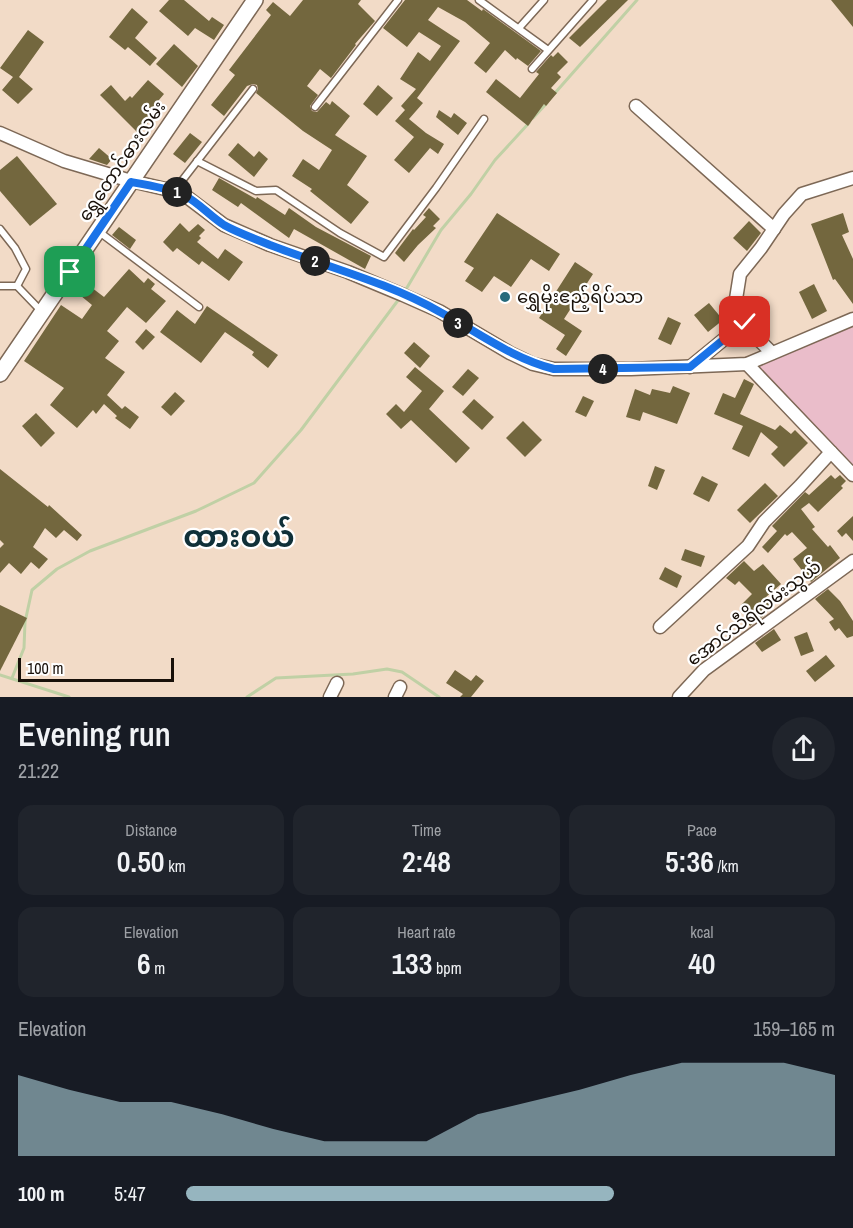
<!DOCTYPE html>
<meta charset="utf-8">
<style>
:root{--surface:#171b24;--page:#20242c;--text:#f1f3f6;--muted:#9ea1a6;--accent:#96b5bf}
body{margin:0;font-family:"Archivo Narrow","Noto Sans Myanmar",sans-serif;background:var(--page);color:var(--text);height:100vh;display:flex;flex-direction:column;font-size:22px;white-space:nowrap}
*{box-sizing:border-box;margin:0}
p{font-size:20px;color:var(--muted)}
.icon{flex:none;width:33px;height:33px;fill:none;stroke:currentColor;stroke-width:2;stroke-linecap:round;stroke-linejoin:round}
.map{position:relative;height:697px;overflow:hidden}
.sheet{display:flex;flex-direction:column;background:var(--surface);flex:1}
.sheet>*{flex:none}
.scale{position:absolute;left:18px;bottom:15px;width:156px;box-sizing:border-box;padding-left:6px;border:3px solid #181009;border-top:0;font-size:16px;line-height:21px;white-space:nowrap;color:#181009;-webkit-text-stroke:4px #fff;paint-order:stroke}
.pin{position:absolute;display:grid;place-items:center;width:51px;height:51px;color:#fff;margin:-26px;border-radius:12px;box-shadow:0 3px 9px #0006}
.km{position:absolute;width:30px;height:30px;margin:-15px;border-radius:50%;background:#222;color:#fff;font-size:16px;line-height:30px;text-align:center}
.round{display:grid;place-items:center;flex:none;width:63px;height:63px;border-radius:32px;background:var(--page)}
.headline{display:flex;align-items:center;justify-content:space-between;height:102px;padding:0 18px}
h1{font-size:33px;font-weight:600;line-height:45px}
.figures{display:grid;grid-template-columns:repeat(3,1fr);gap:9px;height:102px;padding:6px 18px}
.figures div{display:grid;align-content:center;border-radius:15px;background:var(--page);text-align:center}
.figures b{font-size:30px;font-weight:600}
.figures small{font-size:16px;font-weight:400}
.figures p{font-size:16px}
.chart{height:168px;padding:12px 18px}
.chart p{display:flex;justify-content:space-between}
.chart svg{width:100%;height:108px;margin-top:6px;fill:var(--accent);opacity:.7}
ul{padding:0 18px;list-style:none;font-size:20px}
li{display:grid;grid-template-columns:96px 72px 1fr;align-items:center;height:45px}
li i{height:15px;border-radius:8px;background:var(--accent)}
.map>svg:first-child{display:block}
</style>
<div class="map">
<svg width="853" height="697" viewBox="0 0 853 697">
<rect width="100%" height="100%" fill="#f2dbc7"/>
<path fill="#eabdca" d="M853,324V467L765,376L757,365Z"/>
<g fill="none" stroke-linecap="round" stroke-linejoin="round">
<g stroke="#c0d0a5" stroke-width="3">
<path d="M555,93L637,0"/>
<path d="M533,118L547,103"/>
<path d="M405,291L441,230L471,194L495,160L529,123"/>
<path d="M0,675L69,697"/>
<path d="M12,678L24,648L25,622L32,590L57,569L90,551L196,511L254,483L301,430L399,299"/>
<path d="M247,697L276,678L353,674L387,669L402,672L439,697"/>
</g>
</g>
<g fill="#73673e">
<path d="M169,0H184L209,21L212,17L224,25L214,40L195,28L188,36L159,11Z"/>
<path d="M303,0H361L358,4L375,21L355,44L356,45L331,78L320,69L307,86L318,95L310,106L312,111L317,112L326,102L330,105L332,101L350,116L335,135L367,156L347,185L369,202L351,224L310,191L312,189L292,176L303,159L319,170L332,150L303,131L256,93L258,89L257,85L253,84L247,86L224,116L211,105L235,75L229,70L271,15L266,10L273,2L290,16Z"/>
<path d="M405,0H467L482,11L483,9L541,51L528,66L517,58L516,60L505,50L486,73L474,63L490,43L465,22L438,7L428,20L460,41L417,98L423,103L409,119L426,133L444,144L438,154L430,148L409,173L394,160L414,137L395,121L405,110L401,106L416,89L400,79L418,52L430,61L441,46L419,32L407,47L383,28Z"/>
<path d="M607,0H628L580,47L569,38Z"/>
<path d="M831,0H853V27Z"/>
<path d="M132,8L148,22L135,38L157,58L150,66L128,47L125,50L109,37Z"/>
<path d="M28,30L44,42L19,77L33,89L18,104L2,90L13,77L0,68Z"/>
<path d="M174,44L198,66L182,87L156,64Z"/>
<path d="M558,52L568,62L557,73L561,77L551,88L557,93L546,106L544,104L528,126L486,92L496,79L520,98L539,74L536,72L551,55L553,57Z"/>
<path d="M148,80L164,94L148,113L153,118L138,133L100,95L111,85L125,101L130,96L132,98Z"/>
<path d="M378,85L393,98L377,116L363,104Z"/>
<path d="M439,110L451,118L454,113L467,123L458,135L436,117Z"/>
<path d="M190,133L202,142L185,163L173,154Z"/>
<path d="M238,143L254,157L259,151L268,159L254,177L228,155Z"/>
<path d="M99,148L112,159L107,165L89,159Z"/>
<path d="M17,156L57,204L30,226L0,191V170Z"/>
<path d="M219,178L256,199L257,197L285,215L289,208L316,227L371,256L365,269L294,229L289,238L241,203L238,207L212,190Z"/>
<path d="M429,208L440,219L433,226L436,228L418,245L404,262L395,253L413,229L414,230L426,217L423,215Z"/>
<path d="M497,213L560,254L549,271L531,259L511,287L494,276L482,292L465,281L474,268L464,262Z"/>
<path d="M843,213L849,232L842,235L853,259V304L835,279L833,280L811,224Z"/>
<path d="M749,221L761,233L747,251L733,238Z"/>
<path d="M180,223L189,232L198,224L205,230L199,236L201,238L197,242L218,259L225,249L243,262L229,281L202,261L199,265L177,248L173,252L163,242Z"/>
<path d="M119,227L136,240L130,249L112,235Z"/>
<path d="M575,262L593,274L564,319L582,331L566,356L556,349L565,335L539,318Z"/>
<path d="M129,269L144,283L148,278L155,284L151,289L166,301L146,323L127,307L107,331L119,341L105,358L125,372L107,395L122,409L125,406L139,417L130,429L115,418L117,416L104,404L96,414L93,410L77,428L50,405L64,388L24,361L61,305L82,319L92,305L75,291L83,281L104,297Z"/>
<path d="M814,284L827,311L812,319L799,292Z"/>
<path d="M709,303L723,320L708,332L694,315Z"/>
<path d="M207,306L278,355L268,368L252,355L254,352L225,332L201,363L160,332L177,310L195,324Z"/>
<path d="M668,317L681,323L671,345L658,339Z"/>
<path d="M146,329L155,337L143,350L135,342Z"/>
<path d="M414,342L430,356L420,368L404,353Z"/>
<path d="M415,367L444,391L429,409L470,448L456,463L411,420L401,429L386,414L396,404L404,412L422,391L406,377Z"/>
<path d="M468,369L479,378L463,396L452,387Z"/>
<path d="M744,379L754,384L740,414L775,430L780,425L791,434L795,430L808,443L784,467L771,454L778,447L761,432L749,457L732,449L743,426L714,414L723,393L735,398Z"/>
<path d="M673,386L690,393L677,424L643,412L640,421L626,417L635,389L650,395L652,389L670,393Z"/>
<path d="M175,392L185,401L171,416L161,407Z"/>
<path d="M583,396L594,401L586,417L575,412Z"/>
<path d="M474,399L494,417L482,430L462,412Z"/>
<path d="M36,413L55,433L41,447L22,426Z"/>
<path d="M523,421L542,440L525,457L506,438Z"/>
<path d="M655,466L665,470L657,490L648,486Z"/>
<path d="M0,469L48,507L49,505L82,535L77,541L64,530L56,538L45,528L33,547L48,559L39,569L31,562L21,574L9,563L0,573V548L4,544L0,540Z"/>
<path d="M831,475L835,479L840,475L846,481L841,486L843,488L818,512L809,503L801,509L815,527L812,529L828,547L830,545L840,558L811,582L793,559L807,548L792,532L787,536L785,534L768,553L762,547L777,531L772,526L805,492L809,495Z"/>
<path d="M702,476L718,484L709,502L693,494Z"/>
<path d="M765,483L778,496L750,523L737,510Z"/>
<path d="M853,516V541L846,533L842,537L837,531Z"/>
<path d="M685,549L705,556L701,567L681,560Z"/>
<path d="M744,561L754,571L763,564L781,584L766,597L773,604L765,615L750,626L745,619L751,615L741,605L752,594L739,581L735,585L726,578Z"/>
<path d="M665,567L682,576L677,588L659,579Z"/>
<path d="M828,589L840,601L853,621V636L847,638L839,628L835,631L829,622L834,619L815,599Z"/>
<path d="M0,605L27,618L0,671Z"/>
<path d="M774,629L781,640L762,652L755,643Z"/>
<path d="M807,632L814,651L801,656L794,637Z"/>
<path d="M826,655L835,666L815,682L806,671Z"/>
<path d="M455,670L471,681L476,675L484,681L471,697H460L463,694L446,683Z"/>
</g>
<g fill="none" stroke-linecap="round" stroke-linejoin="round">
<defs>
<g id="service">
<path d="M479,0L548,50"/>
<path d="M519,28L544,0"/>
<path d="M532,69L593,0"/>
<path d="M315,107L398,0"/>
<path d="M197,161L256,191L276,190L340,233L384,257L436,188L484,119"/>
<path d="M174,191L253,89"/>
<path d="M0,229L15,248L26,269L17,286"/>
<path d="M98,231L199,307"/>
<path d="M0,286H17L42,312"/>
</g>
<g id="minor">
<path d="M636,106L774,229"/>
<path d="M0,133L64,161L131,181L174,191L187,197L224,225L270,245L348,272L403,295L439,311L510,353L533,364L554,369H631L747,364L853,319"/>
<path d="M745,322L755,336L772,353"/>
<path d="M747,364L853,475"/>
<path d="M690,367L745,322L736,299L740,274L761,248L784,214L802,194L853,178"/>
<path d="M660,627L748,546L764,522L800,486L831,452"/>
<path d="M330,697L337,683"/>
<path d="M395,697L400,687"/>
<path d="M679,697L704,670L853,561"/>
</g>
<path id="tertiary" d="M0,374L255,0"/>
</defs>
<use href="#service" stroke="#7d6856" stroke-width="9"/>
<use href="#minor" stroke="#7d6856" stroke-width="15"/>
<use href="#tertiary" stroke="#7d6856" stroke-width="18"/>
<use href="#service" stroke="#fff" stroke-width="6"/>
<use href="#minor" stroke="#fff" stroke-width="12"/>
<use href="#tertiary" stroke="#fff" stroke-width="15"/>
</g>
<g fill="none" stroke-linecap="round" stroke-linejoin="round">
<defs>
<path id="route" d="M70,272L131,182C149,185 168,188 184,195C199,203 210,216 224,225C238,233 256,239 270,245C327,267 387,282 440,312C478,332 511,358 554,369L690,367L745,322"/>
</defs>
<use href="#route" stroke="#fff" stroke-width="12"/>
<use href="#route" stroke="#1a73e8" stroke-width="8"/>
</g>
<circle fill="#266a7b" stroke="#fff" stroke-width="2" cx="505" cy="297" r="6"/>
<g text-anchor="middle" stroke-width="4.5" stroke-linejoin="round" paint-order="stroke">
<g font-size="18" fill="#181009" stroke="#fff">
<text transform="translate(122 161) rotate(-56)" y="6">ရွှေတောင်ဓားလမ်း</text>
<text transform="translate(754 613) rotate(-37)" y="6">အောင်သီရိလမ်းသွယ်</text>
</g>
<g font-size="18" fill="#181009" stroke="#fff" text-anchor="start">
<text x="517" y="303">ရွှေမိုးဧည့်ရိပ်သာ</text>
</g>
<g font-size="30" font-weight="bold" fill="#103038" stroke="#fff">
<text x="239" y="547">ထားဝယ်</text>
</g>
</g>
</svg>
<div class="scale">100 m</div>
<div class="pin" style="left:70px;top:272px;background:#1e9e55"><svg class="icon" aria-label="arrive" viewBox="0 0 24 24"><path d="M6 21V4h12l-3 4 3 4H6"/></svg></div>
<div class="pin" style="left:745px;top:322px;background:#d93025"><svg class="icon" aria-label="check" viewBox="0 0 24 24"><path d="M5 12l5 5 9-10"/></svg></div>
<b class="km" style="left:177px;top:192px">1</b>
<b class="km" style="left:315px;top:261px">2</b>
<b class="km" style="left:458px;top:323px">3</b>
<b class="km" style="left:603px;top:369px">4</b>
</div>
<section class="sheet">
<div class="headline"><div><h1>Evening run</h1><p>21:22</p></div><a class="round"><svg class="icon" aria-label="share" viewBox="0 0 24 24"><path d="M12 15V3M7 8l5-5 5 5M5 13v7h14v-7"/></svg></a></div>
<div class="figures">
<div><p>Distance</p><b>0.50<small> km</small></b></div>
<div><p>Time</p><b>2:48</b></div>
<div><p>Pace</p><b>5:36<small> /km</small></b></div>
</div>
<div class="figures">
<div><p>Elevation</p><b>6<small> m</small></b></div>
<div><p>Heart rate</p><b>133<small> bpm</small></b></div>
<div><p>kcal</p><b>40</b></div>
</div>
<div class="chart"><p><span>Elevation</span>159–165 m</p>
<svg viewBox="0 0 160 44" preserveAspectRatio="none"><path d="M0 44V11L10 17L20 22L30 22L40 27L50 33L60 38L70 38L80 38L90 27L100 22L110 17L120 11L130 6L140 6L150 6L160 11V44z"/></svg>
</div>
<ul>
<li><b>100 m</b>5:47<i style="width:66%"></i></li>
</ul>
</section>
